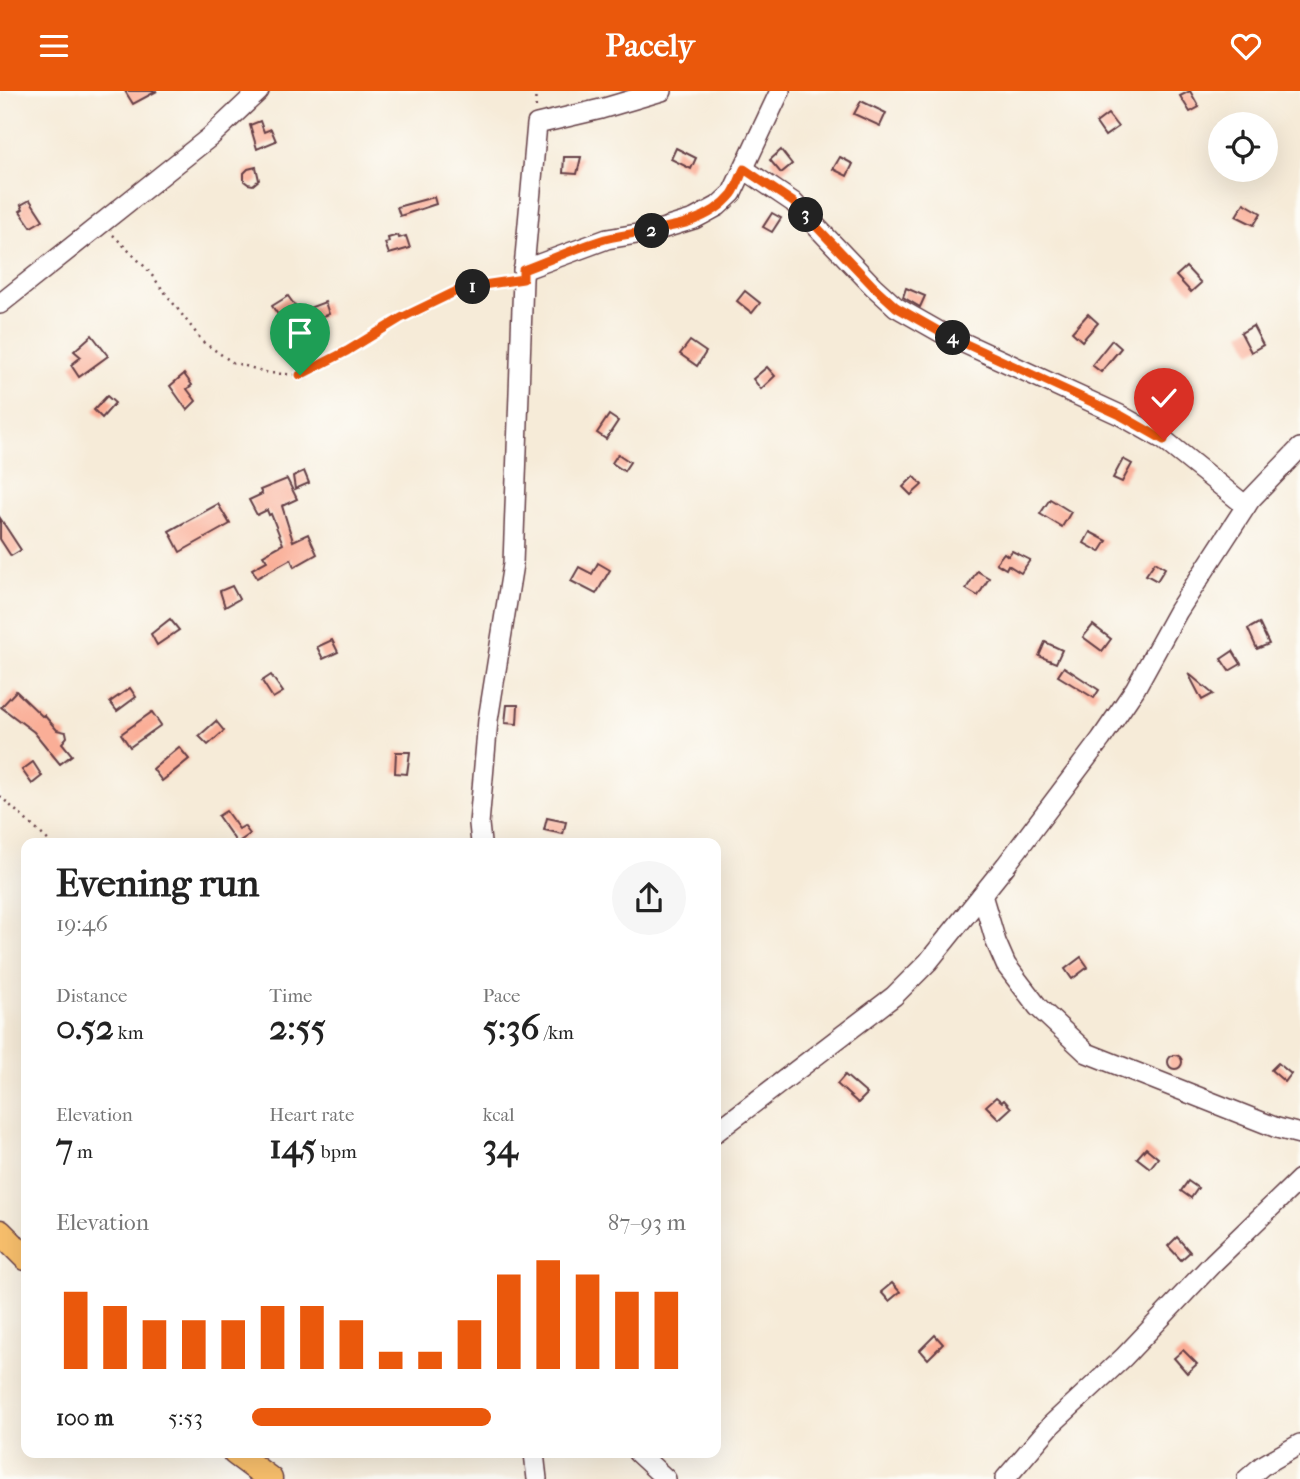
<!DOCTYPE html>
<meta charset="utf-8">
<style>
:root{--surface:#fff;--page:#f6f6f6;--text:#222;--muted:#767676;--accent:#ea580c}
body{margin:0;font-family:"IM FELL French Canon",serif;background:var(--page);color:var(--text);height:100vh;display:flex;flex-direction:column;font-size:26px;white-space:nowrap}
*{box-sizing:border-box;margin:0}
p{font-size:23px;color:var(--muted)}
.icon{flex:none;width:38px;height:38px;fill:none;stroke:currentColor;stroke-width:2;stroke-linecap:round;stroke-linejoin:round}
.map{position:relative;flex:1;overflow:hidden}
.side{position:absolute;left:21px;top:747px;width:700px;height:620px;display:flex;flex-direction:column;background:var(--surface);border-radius:14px;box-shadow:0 7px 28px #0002}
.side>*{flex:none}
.buttons{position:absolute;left:1208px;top:21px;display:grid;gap:14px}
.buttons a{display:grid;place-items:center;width:70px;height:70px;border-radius:50%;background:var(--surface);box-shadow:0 7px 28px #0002;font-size:35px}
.pin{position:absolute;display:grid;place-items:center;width:60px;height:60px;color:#fff;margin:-72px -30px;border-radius:50% 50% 50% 0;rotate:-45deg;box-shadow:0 0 7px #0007}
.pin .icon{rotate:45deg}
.km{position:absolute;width:35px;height:35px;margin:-18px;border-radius:50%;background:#222;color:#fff;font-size:19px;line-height:35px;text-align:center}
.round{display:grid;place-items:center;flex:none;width:74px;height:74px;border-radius:37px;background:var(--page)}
.summary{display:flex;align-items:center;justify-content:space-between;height:119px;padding:0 35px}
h1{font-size:38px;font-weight:700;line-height:52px}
.stats{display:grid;grid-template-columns:repeat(3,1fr);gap:10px;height:119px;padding:7px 35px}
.stats div{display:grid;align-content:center}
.stats b{font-size:35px;font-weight:700}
.stats small{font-size:19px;font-weight:400}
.stats p{font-size:19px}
.chart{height:196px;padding:14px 35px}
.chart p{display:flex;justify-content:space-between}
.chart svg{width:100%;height:126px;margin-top:7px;stroke:var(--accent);stroke-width:6}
ul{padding:0 35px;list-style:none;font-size:23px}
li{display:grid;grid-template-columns:112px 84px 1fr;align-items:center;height:52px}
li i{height:18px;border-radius:9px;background:var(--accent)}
header{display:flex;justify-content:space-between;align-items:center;height:91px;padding:0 35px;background:var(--accent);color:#fff;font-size:32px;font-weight:700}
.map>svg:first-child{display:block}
</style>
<header><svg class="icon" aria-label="menu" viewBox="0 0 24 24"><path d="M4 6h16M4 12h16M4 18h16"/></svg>Pacely<svg class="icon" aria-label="heart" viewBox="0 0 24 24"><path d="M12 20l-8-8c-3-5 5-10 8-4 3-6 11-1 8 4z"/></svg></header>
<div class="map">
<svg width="1300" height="1388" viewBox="0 0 1300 1388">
<rect width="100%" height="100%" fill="#fdfcf7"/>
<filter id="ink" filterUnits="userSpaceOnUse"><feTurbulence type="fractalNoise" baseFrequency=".0143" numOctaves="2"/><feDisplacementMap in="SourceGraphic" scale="14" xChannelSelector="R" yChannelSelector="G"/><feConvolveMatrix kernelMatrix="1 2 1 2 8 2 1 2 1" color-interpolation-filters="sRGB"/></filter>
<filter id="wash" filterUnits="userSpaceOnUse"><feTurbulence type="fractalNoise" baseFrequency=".00686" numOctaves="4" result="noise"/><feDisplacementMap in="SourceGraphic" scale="28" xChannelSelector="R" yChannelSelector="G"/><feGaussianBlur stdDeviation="1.57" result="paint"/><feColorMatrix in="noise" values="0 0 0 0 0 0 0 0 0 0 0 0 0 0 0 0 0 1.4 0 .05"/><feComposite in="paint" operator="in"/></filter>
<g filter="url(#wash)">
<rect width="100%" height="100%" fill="#f6ebd8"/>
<g id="blocks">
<g fill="#faae97">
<path d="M125,0H157L133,13Z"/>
<path d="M1190,0L1199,16L1190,21L1180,5Z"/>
<path d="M861,10L886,22L880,35L854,23Z"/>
<path d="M1108,23L1118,36L1105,45L1096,32Z"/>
<path d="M260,30L264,41L271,38L276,50L257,58L250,34Z"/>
<path d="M676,57L696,67L691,78L671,68Z"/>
<path d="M781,59L792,73L781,82L770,69Z"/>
<path d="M564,66H581L577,83L563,82Z"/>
<path d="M840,66L853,73L847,85L833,78Z"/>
<path d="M256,76L259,89L253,94L248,93L244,90V82L248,78Z"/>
<path d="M434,106L436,113L400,125L397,116Z"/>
<path d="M30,109L43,129L31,136L20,120L23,118L21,114Z"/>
<path d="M1244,112L1261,122L1254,134L1236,125Z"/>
<path d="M772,122L781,127L772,141L763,136Z"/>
<path d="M398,144L399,147L406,145L410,157L389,163L385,152L389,151L388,147Z"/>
<path d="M1186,176L1201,192L1191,201L1176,185Z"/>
<path d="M906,197L925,205L920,216L903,206Z"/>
<path d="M745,200L760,212L752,222L737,210Z"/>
<path d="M288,205L295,215L279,225L272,215Z"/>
<path d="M325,211L329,223L314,229L309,217Z"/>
<path d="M1088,223L1098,232L1082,250L1072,241Z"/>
<path d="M1253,235L1263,254L1251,261L1241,242Z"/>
<path d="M92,244L108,265L79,286L71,274L81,266L74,260Z"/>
<path d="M1112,249L1121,257L1101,281L1092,274Z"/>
<path d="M690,250L706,261L697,275L680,263Z"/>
<path d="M767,276L775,285L761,298L753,288Z"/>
<path d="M184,283L192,294L187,298L196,310L187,319L170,295Z"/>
<path d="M107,305L115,312L102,327L94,319Z"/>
<path d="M609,324L618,330L606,348L597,342Z"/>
<path d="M618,363L630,371L624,380L612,372Z"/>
<path d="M1123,368L1132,373L1122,391L1113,387Z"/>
<path d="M304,380L309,392L295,398L293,385Z"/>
<path d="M914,385L922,394L911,404L903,396Z"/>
<path d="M287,388L297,408L282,415L293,450L308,443L317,463L294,476L291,468L257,487L252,478L267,470L263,464L283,453L271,423L269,424L267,419L257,424L249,409L262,403L260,399Z"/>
<path d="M1050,408L1071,421L1062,436L1040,423Z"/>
<path d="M218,413L230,433L180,461L169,440Z"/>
<path d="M0,427L21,459L11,465L0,448Z"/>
<path d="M1090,441L1107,450L1100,461L1084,452Z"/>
<path d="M1012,460L1030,469L1021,482L1008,474L1006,478L996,472L1004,462L1008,465Z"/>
<path d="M1155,471L1165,477L1157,490L1146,484Z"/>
<path d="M598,472L610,479L596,503L571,490L579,476L592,483Z"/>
<path d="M977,480L989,487L978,505L966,498Z"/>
<path d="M232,495L239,508L225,516L220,500Z"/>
<path d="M170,528L179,539L157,554L151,543Z"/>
<path d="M1259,532L1269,553L1257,558L1248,538Z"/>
<path d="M1093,534L1111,548L1102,560L1083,546Z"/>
<path d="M332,549L338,561L323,568L317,556Z"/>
<path d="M1045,551L1062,559L1056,572L1039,565Z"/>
<path d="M1233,560L1241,573L1229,580L1221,568Z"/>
<path d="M1064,576L1099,599L1094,607L1058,585Z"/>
<path d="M1188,582L1213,603L1202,609Z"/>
<path d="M271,584L283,601L273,607L262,590Z"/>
<path d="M130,597L136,606L117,620L110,611Z"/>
<path d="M16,600L42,625L44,624L57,639L66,641L67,646L62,652L72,664L60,673L34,641L1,616Z"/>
<path d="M507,614H518L517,633L505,632Z"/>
<path d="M152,621L161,634L130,656L121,643Z"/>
<path d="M216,630L224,640L208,654L199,645Z"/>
<path d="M179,656L189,668L162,690L153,678Z"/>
<path d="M396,661H410L407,683L395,682Z"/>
<path d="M33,671L42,685L32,693L22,679Z"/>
<path d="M226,720L239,738L244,735L250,743L237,752L218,725Z"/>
<path d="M547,727L566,731L563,743L544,739Z"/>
<path d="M1081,866L1088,876L1072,888L1065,878Z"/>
<circle cx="1175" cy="971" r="7"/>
<path d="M1278,972L1291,983L1285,991L1271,979Z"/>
<path d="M845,984L867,1003L858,1012L837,993Z"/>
<path d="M996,1006L1002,1011L1004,1009L1011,1017L999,1028L986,1015Z"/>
<path d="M1146,1057L1158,1067L1150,1077L1137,1067Z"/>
<path d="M1188,1090L1198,1097L1191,1107L1181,1100Z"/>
<path d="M1177,1146L1190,1161L1181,1169L1168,1155Z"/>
<path d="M892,1192L900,1201L889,1210L881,1201Z"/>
<path d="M935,1244L943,1253L928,1268L920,1259Z"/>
<path d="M1183,1259L1197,1273L1187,1282L1174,1267Z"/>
</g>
</g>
</g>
<g filter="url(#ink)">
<use href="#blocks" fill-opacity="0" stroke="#643e45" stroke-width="2"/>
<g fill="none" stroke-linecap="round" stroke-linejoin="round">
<defs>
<g id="minor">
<path d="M744,78L793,111L873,195L896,216L940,241L1120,324L1164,349L1246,415"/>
<path d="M523,179L607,148L655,140L694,128L718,115L732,102L780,0"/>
<path d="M0,213L210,46L259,0"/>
<path d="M481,752L479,733L488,629L513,473L523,188L537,33L601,18L662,0"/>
<path d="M982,804L996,851L1006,874L1038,916L1087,962L1277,1037L1300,1043"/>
<path d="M716,1041L894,905L928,871L1006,774L1101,648L1135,598L1178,520L1250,409L1300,357"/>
<path d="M534,1362L537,1388"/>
<path d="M638,1362L666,1388"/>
<path d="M1005,1388L1052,1333L1124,1266L1213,1172L1300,1088"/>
<path d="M1247,1388L1262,1375L1300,1353"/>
</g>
<g id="major">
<path d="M0,1141L26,1167"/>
<path d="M235,1362L270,1388"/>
</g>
</defs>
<use href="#minor" stroke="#643e45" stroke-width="22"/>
<use href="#major" stroke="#643e45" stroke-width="27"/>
<g stroke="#643e45" stroke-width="2.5" stroke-dasharray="2 5" stroke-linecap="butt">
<path d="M535,0L536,18"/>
<path d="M113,144L147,178L203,251L232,271L269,282L301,284L347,260L401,227L463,197L506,190"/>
<path d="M0,705L51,752"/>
</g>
<use href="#minor" stroke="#fff" stroke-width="19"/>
<use href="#major" stroke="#f8bf6c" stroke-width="24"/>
</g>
</g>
<g fill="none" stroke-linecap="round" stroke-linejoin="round" filter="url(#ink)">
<defs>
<path id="route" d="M300,284L347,260L401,227L463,197L523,188V179C550,169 578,156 605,148C647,137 702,140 732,103C737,96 740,86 744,78L793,111L873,195L896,216L940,241L1120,324L1164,349"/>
</defs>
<use href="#route" stroke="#fff" stroke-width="14"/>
<use href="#route" stroke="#ea580c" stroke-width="9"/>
</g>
</svg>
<div class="buttons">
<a><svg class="icon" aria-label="locate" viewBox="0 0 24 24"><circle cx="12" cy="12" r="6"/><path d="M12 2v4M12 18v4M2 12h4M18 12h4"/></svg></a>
</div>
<div class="pin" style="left:300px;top:284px;background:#1e9e55"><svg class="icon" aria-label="arrive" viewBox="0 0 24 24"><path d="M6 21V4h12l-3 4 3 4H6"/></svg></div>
<div class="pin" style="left:1164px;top:349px;background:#d93025"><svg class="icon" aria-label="check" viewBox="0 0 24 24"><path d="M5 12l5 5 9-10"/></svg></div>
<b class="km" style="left:473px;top:196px">1</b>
<b class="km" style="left:652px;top:140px">2</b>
<b class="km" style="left:806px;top:124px">3</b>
<b class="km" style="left:953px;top:247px">4</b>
<section class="side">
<div class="summary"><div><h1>Evening run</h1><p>19:46</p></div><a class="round"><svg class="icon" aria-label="share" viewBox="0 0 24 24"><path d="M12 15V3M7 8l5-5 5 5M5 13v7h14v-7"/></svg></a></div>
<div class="stats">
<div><p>Distance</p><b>0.52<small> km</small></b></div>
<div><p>Time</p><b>2:55</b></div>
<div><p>Pace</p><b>5:36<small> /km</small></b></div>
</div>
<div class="stats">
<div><p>Elevation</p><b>7<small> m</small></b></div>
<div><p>Heart rate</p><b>145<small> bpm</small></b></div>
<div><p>kcal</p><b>34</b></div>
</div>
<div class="chart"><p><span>Elevation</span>87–93 m</p>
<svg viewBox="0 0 160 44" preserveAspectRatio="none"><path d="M5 44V17M15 44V22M25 44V27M35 44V27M45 44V27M55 44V22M65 44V22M75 44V27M85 44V38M95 44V38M105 44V27M115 44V11M125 44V6M135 44V11M145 44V17M155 44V17"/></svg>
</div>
<ul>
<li><b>100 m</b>5:53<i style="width:55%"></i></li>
</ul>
</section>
</div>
